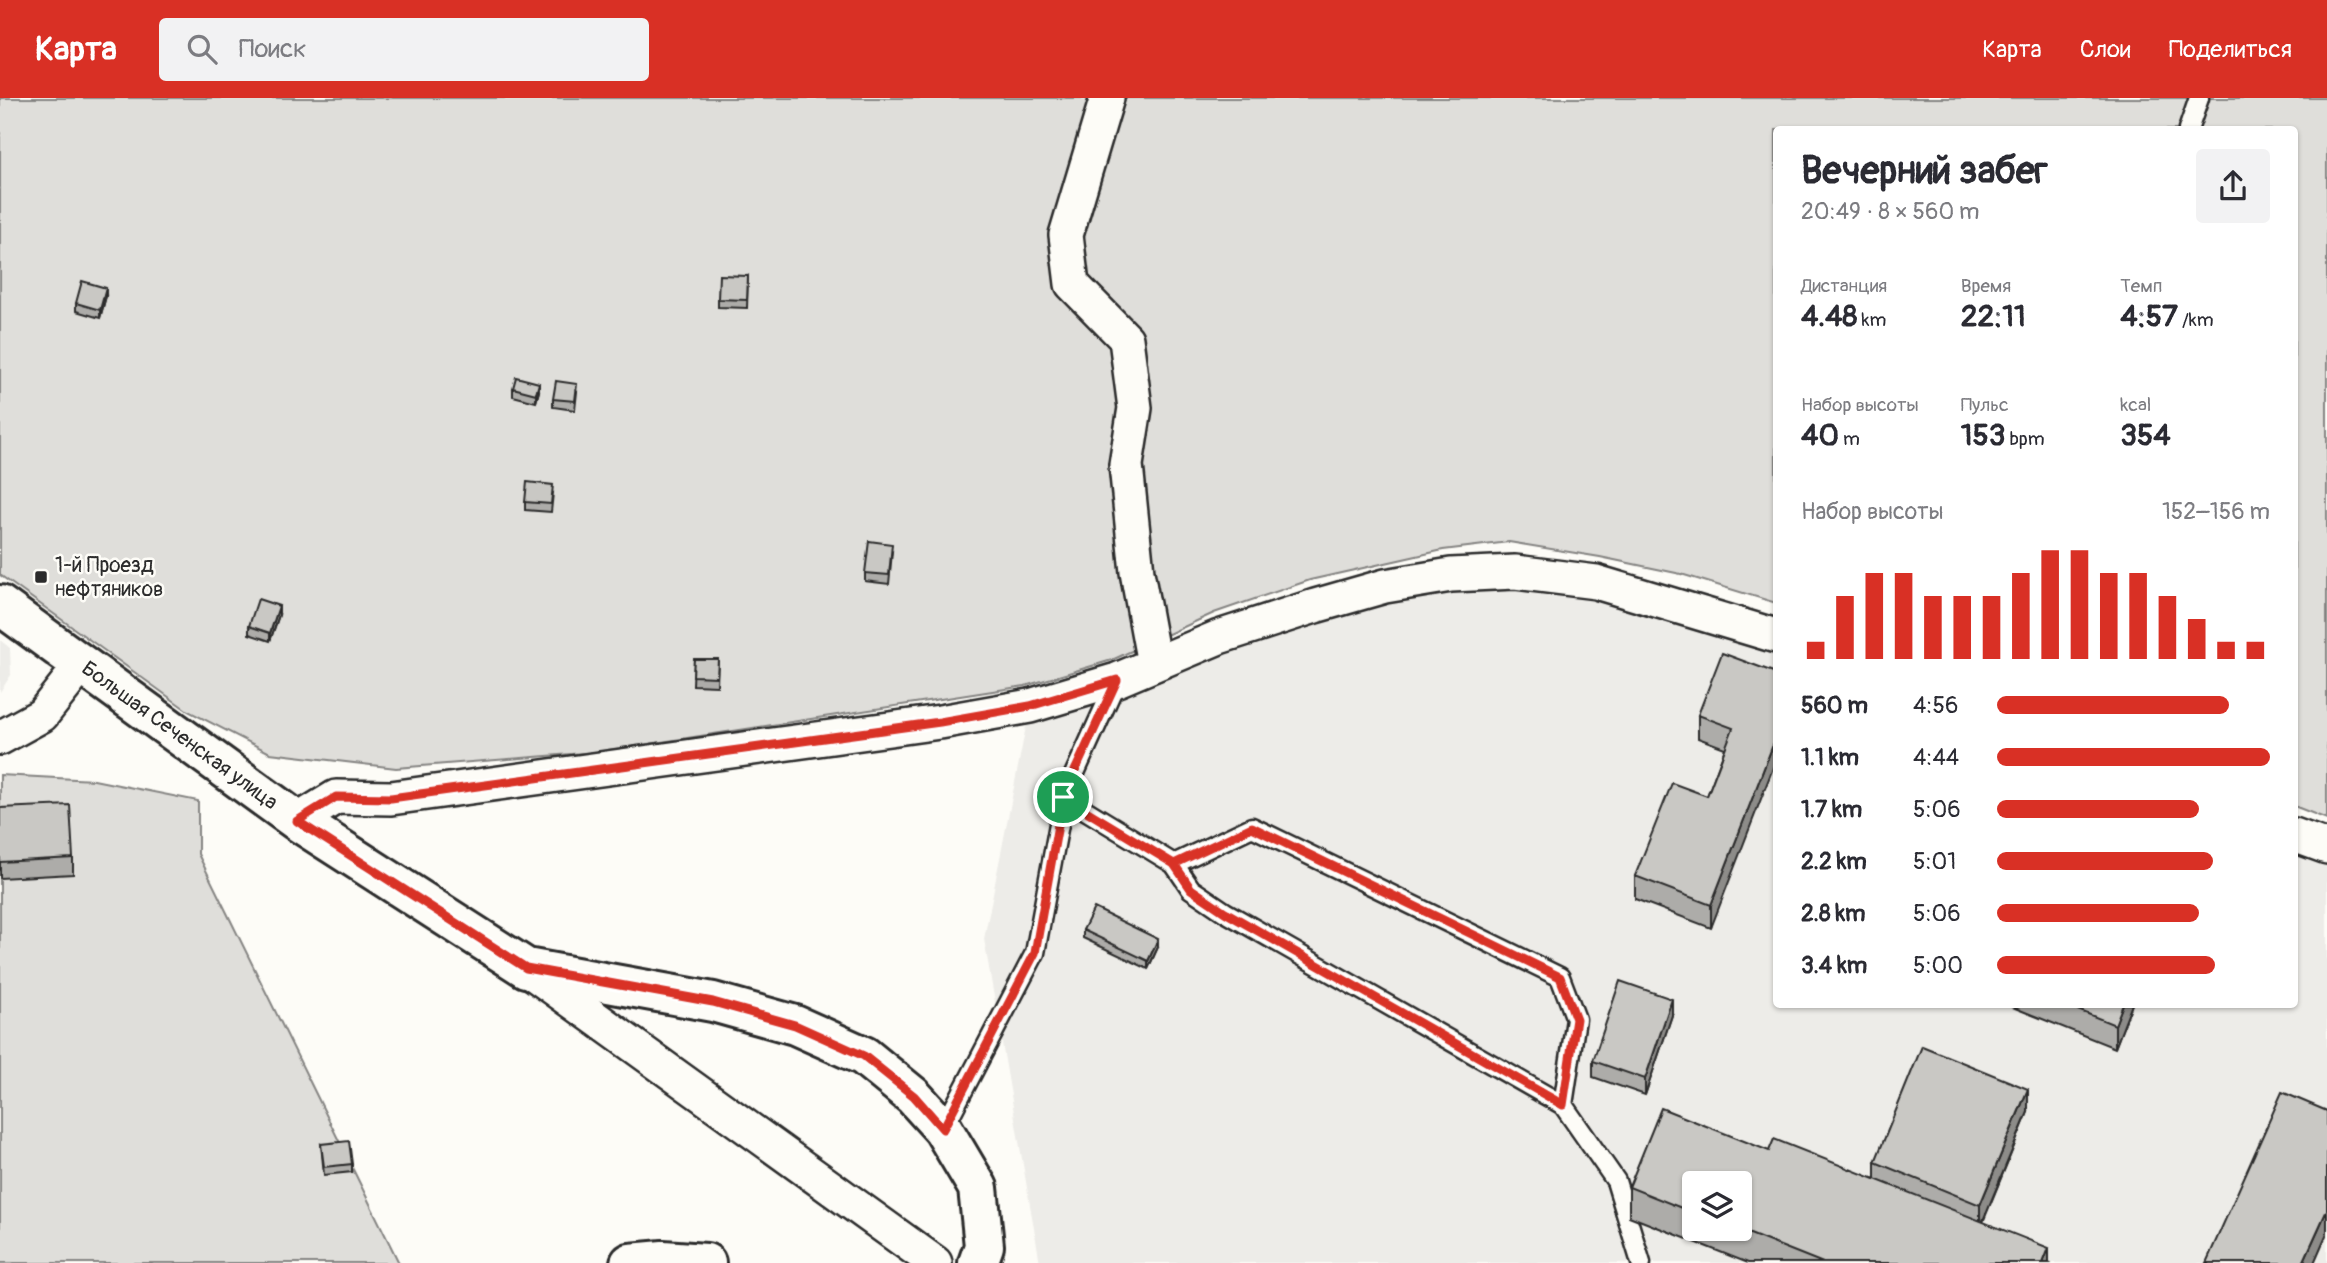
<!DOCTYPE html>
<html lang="ru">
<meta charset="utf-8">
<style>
:root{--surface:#fff;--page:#f2f2f3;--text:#2b2b33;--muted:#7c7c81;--accent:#d93025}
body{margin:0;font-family:Pangolin,sans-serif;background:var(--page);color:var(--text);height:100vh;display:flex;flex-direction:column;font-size:26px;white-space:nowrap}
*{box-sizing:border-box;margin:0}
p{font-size:23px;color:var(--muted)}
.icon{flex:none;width:38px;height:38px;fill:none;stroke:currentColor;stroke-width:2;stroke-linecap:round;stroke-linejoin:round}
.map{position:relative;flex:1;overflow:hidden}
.details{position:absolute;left:1773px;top:28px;width:525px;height:882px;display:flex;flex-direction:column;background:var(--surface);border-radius:7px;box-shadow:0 2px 5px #0004}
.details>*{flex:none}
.controls{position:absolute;left:1682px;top:1073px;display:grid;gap:14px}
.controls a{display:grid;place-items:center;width:70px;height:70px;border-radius:7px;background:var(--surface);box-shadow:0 2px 5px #0004;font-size:35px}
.pin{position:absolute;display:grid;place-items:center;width:60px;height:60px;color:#fff;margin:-30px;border:4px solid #fff;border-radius:50%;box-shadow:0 2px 7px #0007}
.round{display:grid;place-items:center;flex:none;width:74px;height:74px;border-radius:7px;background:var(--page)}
.headline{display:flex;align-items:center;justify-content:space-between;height:119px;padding:0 28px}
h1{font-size:38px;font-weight:700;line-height:52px}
.figures{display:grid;grid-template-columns:repeat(3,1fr);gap:10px;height:119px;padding:7px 28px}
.figures div{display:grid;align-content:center}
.figures b{font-size:30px;font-weight:700}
.figures small{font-size:19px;font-weight:400}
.figures p{font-size:19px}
.chart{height:196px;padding:14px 28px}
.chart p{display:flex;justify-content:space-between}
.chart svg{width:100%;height:126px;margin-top:7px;stroke:var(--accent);stroke-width:6}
ul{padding:0 28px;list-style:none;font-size:23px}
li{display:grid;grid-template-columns:112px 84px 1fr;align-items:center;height:52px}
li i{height:18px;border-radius:9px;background:var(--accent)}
header{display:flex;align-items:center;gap:42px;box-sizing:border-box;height:98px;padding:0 35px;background:var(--accent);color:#fff}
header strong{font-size:33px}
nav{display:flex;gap:38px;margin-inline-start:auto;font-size:24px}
.search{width:490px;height:63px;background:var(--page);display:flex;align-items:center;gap:18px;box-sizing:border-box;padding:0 24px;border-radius:7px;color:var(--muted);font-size:26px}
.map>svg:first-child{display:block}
</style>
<header>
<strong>Карта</strong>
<div class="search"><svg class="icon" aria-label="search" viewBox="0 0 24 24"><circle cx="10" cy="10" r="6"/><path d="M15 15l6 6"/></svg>Поиск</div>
<nav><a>Карта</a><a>Слои</a><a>Поделиться</a></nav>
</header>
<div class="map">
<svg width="2327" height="1165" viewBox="0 0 2327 1165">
<rect width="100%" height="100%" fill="#fdfcf7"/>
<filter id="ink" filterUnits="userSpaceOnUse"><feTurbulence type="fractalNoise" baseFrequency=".0143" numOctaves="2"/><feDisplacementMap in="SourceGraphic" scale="14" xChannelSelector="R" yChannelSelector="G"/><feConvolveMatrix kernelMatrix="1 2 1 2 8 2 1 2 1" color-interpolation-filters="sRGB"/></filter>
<g filter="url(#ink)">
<g fill="#edece8" fill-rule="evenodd">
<path d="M1515,474L1776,538V906H2294V737L2327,749V1165H1040L984,841L1030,608L1219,539ZM1694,1085H1740V1130H1694Z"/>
<path d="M0,542L10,550L11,577L0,594Z"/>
</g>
<g fill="#dfdeda" stroke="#858482" stroke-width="2">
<path d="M0,0H2327V721L2294,708V32H1776V505L1681,476L1600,459L1509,444L1443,452L1310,482L1214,515L1112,562L1025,588L596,654L396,670L270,655L188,613L0,477Z"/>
<path d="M0,677L94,682L198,703V756L399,1165H0Z"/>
</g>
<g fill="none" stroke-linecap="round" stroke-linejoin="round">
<defs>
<g id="lane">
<path d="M2188,32L2199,0"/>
<path d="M1064,699L1174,766L1191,791L1225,814L1563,1007L1616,1083L1641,1165"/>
<path d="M1174,766L1252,729L1560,879L1576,921L1563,1007"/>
<path d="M943,1031L1035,855L1064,699L1117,582"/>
</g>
<g id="street">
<path d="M1107,0L1066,137L1072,186L1126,241L1135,310L1126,367L1137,474L1154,566"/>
<path d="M0,640L42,617L83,565"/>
<path d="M297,723L336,699L391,700L940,624L1030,608L1117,582L1219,539L1315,508L1385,488L1451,477L1515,474L1596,484L1776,538"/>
<path d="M2294,737L2327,749"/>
<path d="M526,870L935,1165"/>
</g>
<g id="secondary">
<path d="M0,507L297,723L526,870L713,904L795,927L864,958L913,998L943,1031L978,1090L984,1148L978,1165"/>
<path d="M630,1165L663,1162L706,1165"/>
</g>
</defs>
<use href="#lane" stroke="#2b2b2b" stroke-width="23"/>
<use href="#street" stroke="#2b2b2b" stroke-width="38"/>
<use href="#secondary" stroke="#2b2b2b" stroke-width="44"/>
<use href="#lane" stroke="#fdfcf7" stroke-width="18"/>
<use href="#street" stroke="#fdfcf7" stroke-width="33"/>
<use href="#secondary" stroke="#fdfcf7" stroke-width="38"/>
</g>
<g fill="#adaca9" stroke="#2b2b2b" stroke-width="2" fill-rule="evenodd">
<path d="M748,178L747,210L718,209V201Z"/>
<path d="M106,198L100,220L76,213V205Z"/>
<path d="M513,290L539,293L536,304L513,298Z"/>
<path d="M577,294L575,312L553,309V301Z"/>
<path d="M553,395L551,414L525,412V404Z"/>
<path d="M892,454L889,486L865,483V475Z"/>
<path d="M279,517L270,543L249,536V528Z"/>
<path d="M694,561H718L717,588L693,587Z"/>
<path d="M1776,575L1711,830L1635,801V778L1707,698L1725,650L1698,640V617Z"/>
<path d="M0,710L73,760V776L0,780Z"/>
<path d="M1083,832L1158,849L1148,871L1083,840Z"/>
<path d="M2005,906H2132L2115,950Z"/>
<path d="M1672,917L1645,997L1593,979V963Z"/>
<path d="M2028,1014L1983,1124L2049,1165H1748L1629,1118V1089L1769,1053L1875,1081V1064ZM1694,1085L1740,1130H1694Z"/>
<path d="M321,1046L352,1066V1074L324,1077Z"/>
</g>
<g fill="#8d8c89" stroke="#2b2b2b" stroke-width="2">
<path d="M106,190V198L100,220V212Z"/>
<path d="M539,285V293L536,304V296Z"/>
<path d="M279,508V517L270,543V535Z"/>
<path d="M1776,639V662L1711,830V807Z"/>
<path d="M1158,841V849L1148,871V863Z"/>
<path d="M1672,901V917L1645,997V981Z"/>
<path d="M2123,906H2132L2115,950V927Z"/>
<path d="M2028,991V1014L1980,1130V1107Z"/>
<path d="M2327,1112V1135L2314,1165H2303Z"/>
<path d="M2049,1150V1165H2043Z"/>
</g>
<g fill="#c9c8c4" stroke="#2b2b2b" stroke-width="2">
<path d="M719,177L748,178L747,202L718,201Z"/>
<path d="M82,183L106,190L100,212L76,205Z"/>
<path d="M516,279L539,285L536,296L513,290Z"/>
<path d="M556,283L577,286L575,303L553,301Z"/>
<path d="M527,384L553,387L551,406L525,404Z"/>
<path d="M869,443L892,446L889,477L865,475Z"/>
<path d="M258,501L279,508L270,535L249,528Z"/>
<path d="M1722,555L1776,575V639L1711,807L1635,778L1672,685L1707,698L1733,630L1698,617Z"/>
<path d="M694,561H718L717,579L693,578Z"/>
<path d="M70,707L73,760L0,764V710Z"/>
<path d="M1094,810L1158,841L1148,863L1083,832Z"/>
<path d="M1620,883L1672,901L1645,981L1593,963Z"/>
<path d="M2063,906H2123L2115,927Z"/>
<path d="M1922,948L2028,991L1980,1107L1875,1064Z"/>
<path d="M2282,994L2327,1013V1112L2303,1165H2206Z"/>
<path d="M1661,1010L1769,1053L1774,1041L2049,1150L2043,1165H1823L1735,1130H1740V1085H1694V1115L1629,1089Z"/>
<path d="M349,1043L352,1066L324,1069L321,1046Z"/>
</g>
</g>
<g fill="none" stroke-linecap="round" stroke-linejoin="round" filter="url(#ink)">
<defs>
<path id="route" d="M1063,699L1035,855L943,1031L914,998L864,958L795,927L713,904L526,870L297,723L336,699L391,700L940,624L1030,608L1117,582L1063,699L1174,766L1191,791L1225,814L1563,1007L1576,921L1560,879L1252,729L1174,766L1063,699"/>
</defs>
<use href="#route" stroke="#fff" stroke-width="14"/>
<use href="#route" stroke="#d93025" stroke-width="9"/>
</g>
<rect fill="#2b2b2b" stroke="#fdfcf7" stroke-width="2.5" x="34" y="472" width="14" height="14" rx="3.5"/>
<g text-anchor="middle" stroke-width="5" stroke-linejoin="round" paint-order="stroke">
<g font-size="21" fill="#2b2b2b" stroke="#fdfcf7" text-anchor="start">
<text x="55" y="474">1-й Проезд<tspan x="55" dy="24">нефтяников</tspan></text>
</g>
<g font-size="21" fill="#2b2b2b" stroke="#fdfcf7">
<text transform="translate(180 637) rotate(36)" y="7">Большая Сеченская улица</text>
</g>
</g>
</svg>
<div class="controls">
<a><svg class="icon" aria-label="layers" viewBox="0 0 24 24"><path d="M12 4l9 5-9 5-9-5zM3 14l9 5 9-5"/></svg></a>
</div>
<div class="pin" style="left:1063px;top:699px;background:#1e9e55"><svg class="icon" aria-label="arrive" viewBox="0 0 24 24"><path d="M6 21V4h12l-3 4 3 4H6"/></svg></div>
<section class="details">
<div class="headline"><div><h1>Вечерний забег</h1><p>20:49 · 8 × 560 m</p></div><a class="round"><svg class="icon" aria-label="share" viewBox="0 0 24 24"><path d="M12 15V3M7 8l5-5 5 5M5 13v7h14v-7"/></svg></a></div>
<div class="figures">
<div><p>Дистанция</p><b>4.48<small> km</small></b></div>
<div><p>Время</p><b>22:11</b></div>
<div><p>Темп</p><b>4:57<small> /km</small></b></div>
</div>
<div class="figures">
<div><p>Набор высоты</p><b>40<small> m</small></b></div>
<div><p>Пульс</p><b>153<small> bpm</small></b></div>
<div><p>kcal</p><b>354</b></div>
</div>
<div class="chart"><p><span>Набор высоты</span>152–156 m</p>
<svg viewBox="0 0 160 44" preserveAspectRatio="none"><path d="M5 44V38M15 44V22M25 44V14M35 44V14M45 44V22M55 44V22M65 44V22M75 44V14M85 44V6M95 44V6M105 44V14M115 44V14M125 44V22M135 44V30M145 44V38M155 44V38"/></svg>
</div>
<ul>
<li><b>560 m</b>4:56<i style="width:85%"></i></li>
<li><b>1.1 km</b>4:44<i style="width:100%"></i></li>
<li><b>1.7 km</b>5:06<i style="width:74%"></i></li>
<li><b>2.2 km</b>5:01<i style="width:79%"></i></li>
<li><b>2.8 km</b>5:06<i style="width:74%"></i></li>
<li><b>3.4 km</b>5:00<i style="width:80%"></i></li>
</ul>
</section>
</div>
